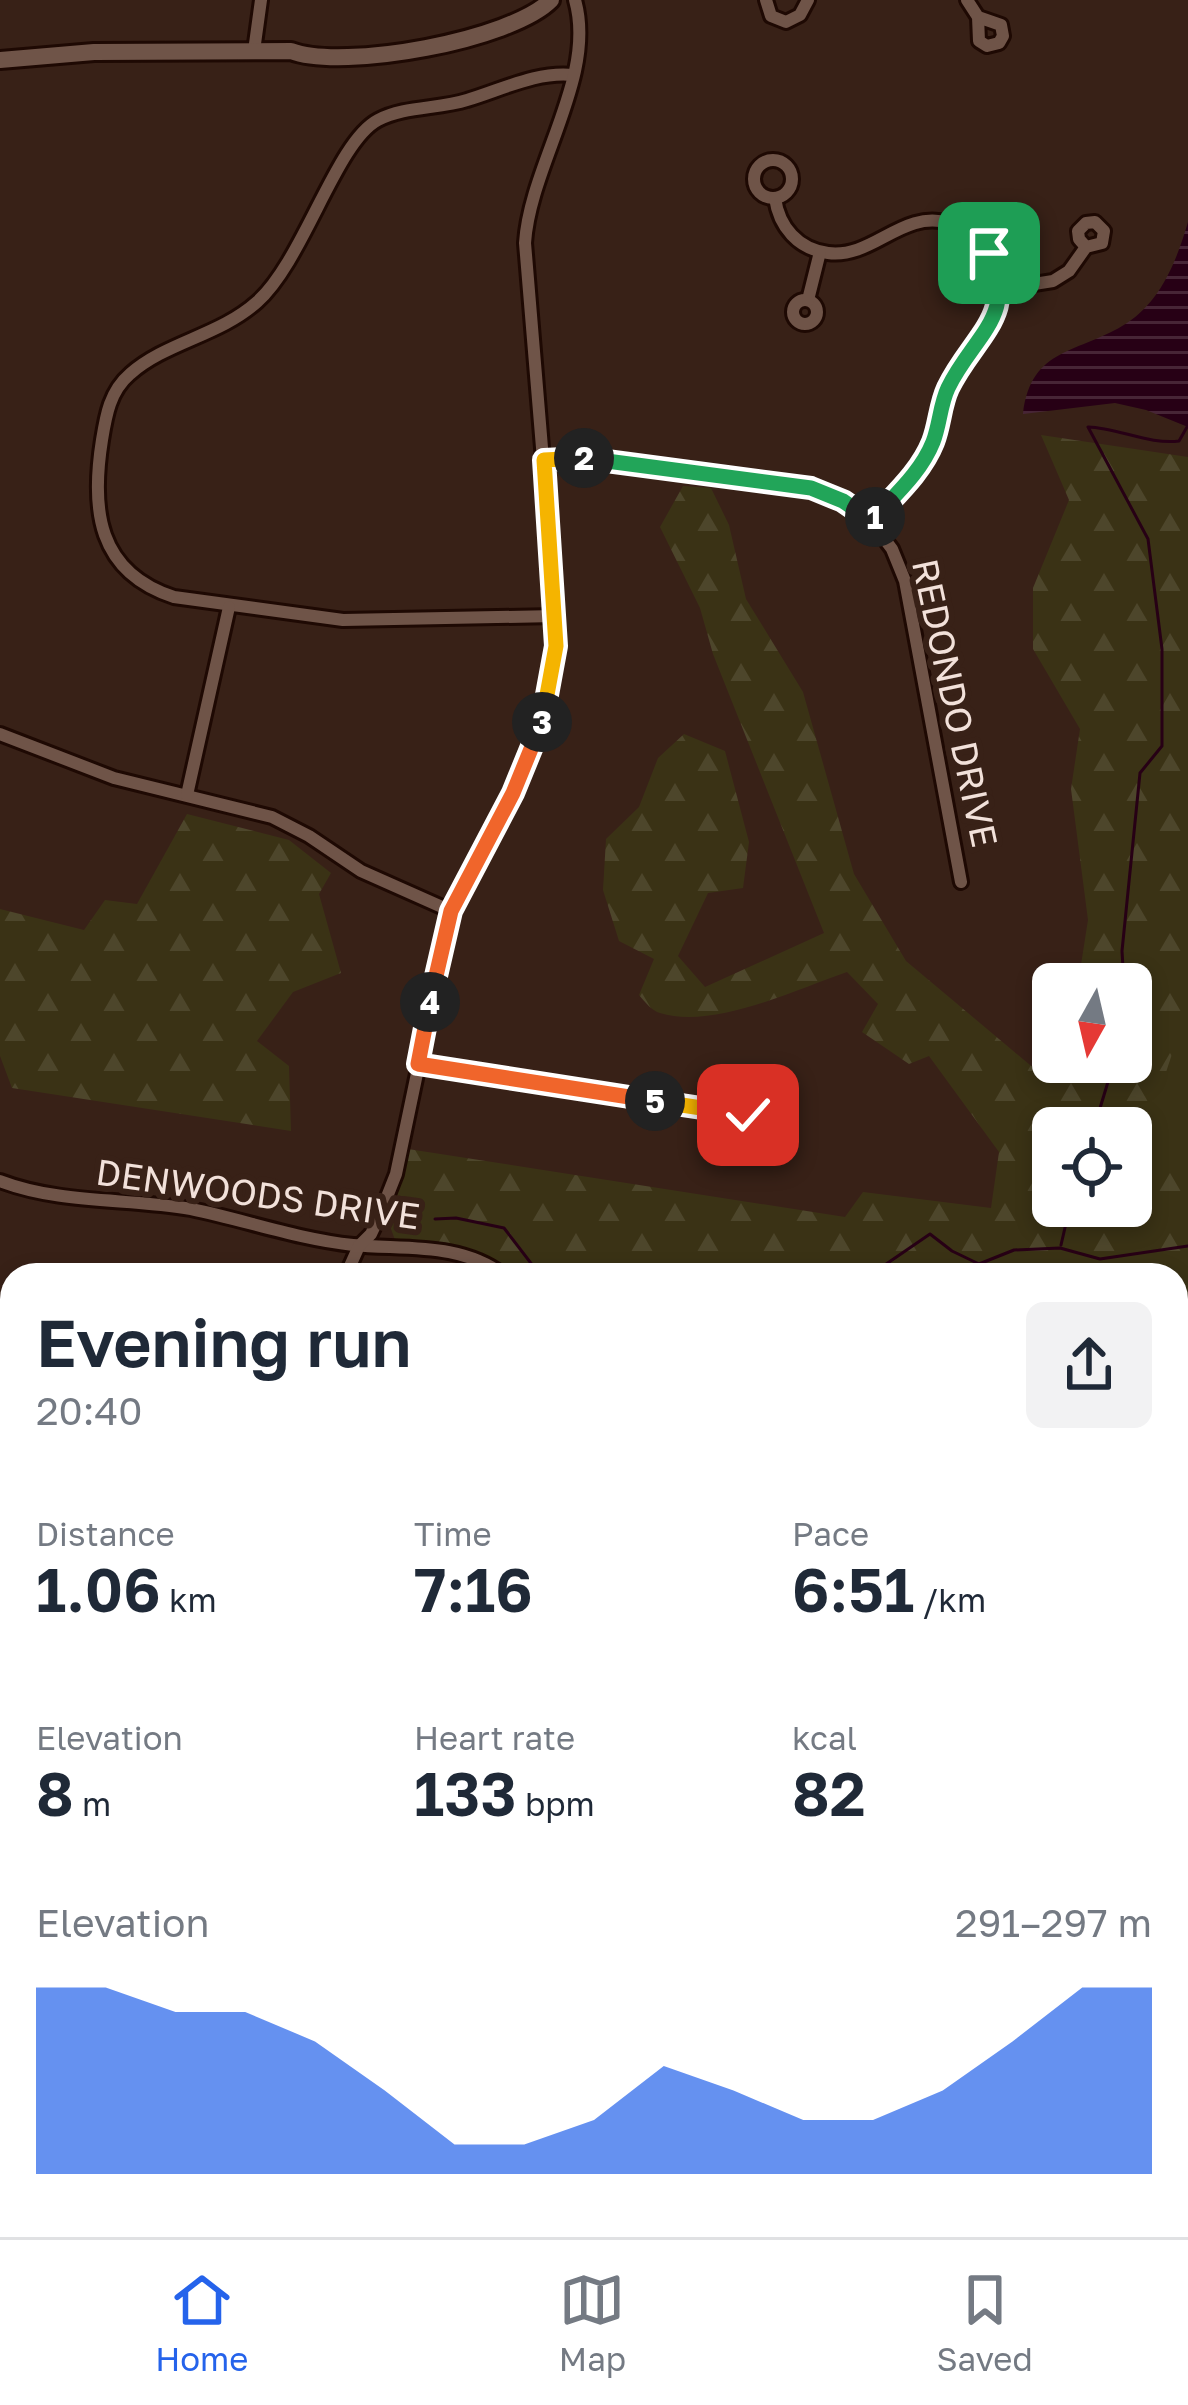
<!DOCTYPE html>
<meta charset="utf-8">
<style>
:root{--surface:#fff;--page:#f2f2f3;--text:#1f2937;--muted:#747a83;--line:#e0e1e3;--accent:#2563eb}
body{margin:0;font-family:"Golos Text",sans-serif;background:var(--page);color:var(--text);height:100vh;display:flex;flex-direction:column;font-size:45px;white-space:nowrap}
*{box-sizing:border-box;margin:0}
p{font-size:39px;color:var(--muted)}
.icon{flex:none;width:66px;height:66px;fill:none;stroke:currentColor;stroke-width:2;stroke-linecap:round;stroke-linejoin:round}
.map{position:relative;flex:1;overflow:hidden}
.sheet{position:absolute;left:0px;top:1263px;width:1188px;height:975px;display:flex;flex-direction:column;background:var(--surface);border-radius:36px 36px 0 0;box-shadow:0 6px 18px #0003}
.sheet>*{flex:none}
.needle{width:78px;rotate:188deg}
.buttons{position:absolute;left:1032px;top:963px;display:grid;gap:24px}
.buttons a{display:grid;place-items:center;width:120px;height:120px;border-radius:18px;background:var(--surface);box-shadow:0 6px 18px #0003;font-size:60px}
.pin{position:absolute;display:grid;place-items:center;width:102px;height:102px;color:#fff;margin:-51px;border-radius:24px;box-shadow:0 6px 18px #0006}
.km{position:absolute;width:60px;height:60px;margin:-30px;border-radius:50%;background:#222;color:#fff;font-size:33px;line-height:60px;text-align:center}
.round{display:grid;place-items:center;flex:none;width:126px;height:126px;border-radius:18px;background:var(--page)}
.head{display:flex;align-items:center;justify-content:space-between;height:204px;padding:0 36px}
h1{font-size:66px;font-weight:600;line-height:90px}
.metrics{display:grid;grid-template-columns:repeat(3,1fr);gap:18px;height:204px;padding:12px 36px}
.metrics div{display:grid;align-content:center}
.metrics b{font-size:60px;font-weight:600}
.metrics small{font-size:33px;font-weight:400}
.metrics p{font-size:33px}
.chart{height:336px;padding:24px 36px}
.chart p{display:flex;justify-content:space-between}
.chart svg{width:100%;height:216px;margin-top:12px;fill:var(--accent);opacity:.7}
.dock{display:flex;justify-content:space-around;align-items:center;height:168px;border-top:3px solid var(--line);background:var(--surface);font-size:33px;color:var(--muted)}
.dock a{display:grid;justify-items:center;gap:6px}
.dock .current{color:var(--accent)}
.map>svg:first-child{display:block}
</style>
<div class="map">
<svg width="1188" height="2237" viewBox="0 0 1188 2237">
<defs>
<pattern id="forest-firs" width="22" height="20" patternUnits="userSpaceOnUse" patternTransform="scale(3)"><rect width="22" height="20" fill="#3a3215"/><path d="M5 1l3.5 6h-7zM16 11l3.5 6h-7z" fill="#4d462b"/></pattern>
<pattern id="water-rules" width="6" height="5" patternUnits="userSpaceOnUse" patternTransform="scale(3)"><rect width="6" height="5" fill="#270015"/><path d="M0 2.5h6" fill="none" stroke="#472536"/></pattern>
</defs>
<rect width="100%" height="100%" fill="#382117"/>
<g fill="#3a3215">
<path d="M1188,745V1273L1131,1206V1128Z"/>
<path d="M0,1924L12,1958V2056L0,2030Z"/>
</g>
<g fill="url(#forest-firs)" fill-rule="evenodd">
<path d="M1041,435L1188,457V1005L1154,1109L1157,1133L1188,1183V1405L1176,1400V1275H510L490,1261L395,1240L390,1226L408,1149L845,1217L863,1192L991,1208L999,1152L929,1056L909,1064L862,1032L878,1004L847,972C797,989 713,1030 660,1013C652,1011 645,1002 639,995L654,959L619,941L603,890L606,839L639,807L658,758L684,734L725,751L749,842L743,888L708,893L678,956L705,987L824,933L713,654L700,608L660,527L683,486L711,488L729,525L746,599L803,692L854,874L906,961L1042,1075L1053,1052V1062H1131V984H1078L1088,920L1071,789L1080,729L1033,649V588L1069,500ZM1053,1128H1131V1206H1053Z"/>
<path d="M187,814L289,840L331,873L319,894L341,973L293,992L257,1041L289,1066L291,1131L12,1088L0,1056V909L84,930L105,900L137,904Z"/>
<path d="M0,2030L12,2056V2226H24L19,2237H0Z"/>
<path d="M499,2226H687L679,2237H476Z"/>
</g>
<g fill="url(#water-rules)">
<path d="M1188,222V427L1146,410L1115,403L1023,414C1031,346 1079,354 1127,323C1162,300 1177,259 1188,222Z"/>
<path d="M12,1815V1958L0,1924V1819Z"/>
</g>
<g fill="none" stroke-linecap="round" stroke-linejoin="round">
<g stroke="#270015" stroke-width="3">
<path d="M1124,984L1122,951L1140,773L1162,746V649L1148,539L1088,427C1118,428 1150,445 1179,441L1187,427"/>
<path d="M1094,1128L1114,1062"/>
<path d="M435,1219L456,1218L504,1228L540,1275"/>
<path d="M1061,1245L1070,1206"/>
<path d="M864,1275L876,1271L930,1234L952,1251L979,1264L1014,1250L1060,1248L1100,1259L1188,1246"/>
<path d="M0,2047L12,2030"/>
<path d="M0,2061L12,2093"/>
<path d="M0,2225L12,2198"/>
</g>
<defs>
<g id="street">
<path d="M766,0L771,16L786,22L800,15L808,0"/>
<path d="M967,0L978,17L979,41L987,46L999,43L1003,36L1001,25L978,17"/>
<path d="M254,51L261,0"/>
<circle cx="773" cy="179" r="19"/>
<path d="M775,198C779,227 798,249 828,253C873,259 902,209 949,223C968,229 982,239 991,256C1020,313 971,341 948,388C939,408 939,430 930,450C917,477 892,499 871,521"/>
<path d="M1002,289L1053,281L1069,271L1086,247L1102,243L1104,231L1095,222L1086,223L1078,231L1079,239L1086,247"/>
<circle cx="805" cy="312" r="12"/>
<path d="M808,300L820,252"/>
<path d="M545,460L614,459L827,493L871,521L892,549L905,581L961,882"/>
<path d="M556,616L343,620L174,597C97,572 91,509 102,440C106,415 110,391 130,374C166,342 219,336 257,302C304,260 336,142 378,120C404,106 439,109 467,100C501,90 537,71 573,75"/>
<path d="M0,734L114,778L272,817L309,836L361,871L451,911"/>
<path d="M187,795L229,607"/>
<path d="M418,1064L747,1115H775"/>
<path d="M0,1181C60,1204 128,1198 191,1209C245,1220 297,1239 353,1245C403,1250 460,1242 503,1275"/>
<path d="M346,1275L359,1246L371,1234L379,1217L396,1174L451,911L527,764L550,693L556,616L525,243C530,165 597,77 575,0"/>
<path d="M0,1371L12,1367"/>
<path d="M1176,1518L1188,1512"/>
<path d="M1176,1547L1188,1569"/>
<path d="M0,1625L12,1613"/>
<path d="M1176,1625L1188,1618"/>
<path d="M0,1715L12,1714"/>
<path d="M1176,1841L1188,1836"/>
<path d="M1176,2041L1188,2038"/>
<path d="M1176,2181L1188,2193"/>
<path d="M241,2237L248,2226"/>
<path d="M769,2237L779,2226"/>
<path d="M1109,2237L1141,2226"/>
</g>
<path id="secondary" d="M0,60L94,52L291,51C343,71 512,40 551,0"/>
</defs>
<use href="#street" stroke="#1e0903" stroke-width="18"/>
<use href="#secondary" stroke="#1e0903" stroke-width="22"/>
<use href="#street" stroke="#6f5448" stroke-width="12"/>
<use href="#secondary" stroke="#6f5448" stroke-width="16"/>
</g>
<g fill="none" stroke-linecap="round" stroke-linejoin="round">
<defs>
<path id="split-1" d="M875,517C896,494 921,472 933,442C940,424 940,405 948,388C973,336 1019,315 989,253"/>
<path id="split-2" d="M584,458L811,488L843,501L872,521L875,517"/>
<path id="split-3" d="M542,722L556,646L544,460L584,458"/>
<path id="split-4" d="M430,1002L451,911L513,793L542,722"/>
<path id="split-5" d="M430,1002L418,1064L655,1101"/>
<path id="split-6" d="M655,1101L748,1115"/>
</defs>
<use href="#split-1" stroke="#fff" stroke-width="24"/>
<use href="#split-2" stroke="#fff" stroke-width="24"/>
<use href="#split-3" stroke="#fff" stroke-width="24"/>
<use href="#split-4" stroke="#fff" stroke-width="24"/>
<use href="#split-5" stroke="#fff" stroke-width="24"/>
<use href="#split-6" stroke="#fff" stroke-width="24"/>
<use href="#split-1" stroke="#22a559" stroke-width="15"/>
<use href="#split-2" stroke="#22a559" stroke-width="15"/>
<use href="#split-3" stroke="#f5b400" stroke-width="15"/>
<use href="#split-4" stroke="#f0652b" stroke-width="15"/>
<use href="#split-5" stroke="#f0652b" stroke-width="15"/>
<use href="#split-6" stroke="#f5b400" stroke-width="15"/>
</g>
<g text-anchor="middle" stroke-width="12" stroke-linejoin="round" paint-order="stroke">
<g font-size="36" fill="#f2e1da" stroke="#382117">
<text transform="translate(955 703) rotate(78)" y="13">REDONDO DRIVE</text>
<text transform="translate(258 1194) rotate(8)" y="13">DENWOODS DRIVE</text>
</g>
</g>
</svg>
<div class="buttons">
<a><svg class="needle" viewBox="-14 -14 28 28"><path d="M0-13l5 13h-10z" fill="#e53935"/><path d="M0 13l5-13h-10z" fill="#747a83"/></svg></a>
<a><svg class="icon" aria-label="locate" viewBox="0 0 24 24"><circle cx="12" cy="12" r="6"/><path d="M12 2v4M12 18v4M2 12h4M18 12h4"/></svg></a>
</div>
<div class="pin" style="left:989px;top:253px;background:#1e9e55"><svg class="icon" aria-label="arrive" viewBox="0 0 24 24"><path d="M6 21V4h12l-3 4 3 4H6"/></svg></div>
<div class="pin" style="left:748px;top:1115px;background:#d93025"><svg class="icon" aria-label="check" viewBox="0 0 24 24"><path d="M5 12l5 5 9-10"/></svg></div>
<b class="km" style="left:875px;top:517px">1</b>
<b class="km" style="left:584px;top:458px">2</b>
<b class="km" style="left:542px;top:722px">3</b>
<b class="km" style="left:430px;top:1002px">4</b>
<b class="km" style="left:655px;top:1101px">5</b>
<section class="sheet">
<div class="head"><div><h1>Evening run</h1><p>20:40</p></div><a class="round"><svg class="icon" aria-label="share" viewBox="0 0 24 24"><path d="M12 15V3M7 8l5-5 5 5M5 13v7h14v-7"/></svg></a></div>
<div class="metrics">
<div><p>Distance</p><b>1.06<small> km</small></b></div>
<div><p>Time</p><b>7:16</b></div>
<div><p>Pace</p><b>6:51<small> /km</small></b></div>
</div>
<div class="metrics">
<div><p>Elevation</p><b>8<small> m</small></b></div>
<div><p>Heart rate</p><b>133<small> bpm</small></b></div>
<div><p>kcal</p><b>82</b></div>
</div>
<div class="chart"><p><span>Elevation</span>291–297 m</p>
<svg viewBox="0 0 160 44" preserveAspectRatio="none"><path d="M0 44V6L10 6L20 11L30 11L40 17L50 27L60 38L70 38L80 33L90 22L100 27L110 33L120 33L130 27L140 17L150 6L160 6V44z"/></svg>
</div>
</section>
</div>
<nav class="dock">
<a class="current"><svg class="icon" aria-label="home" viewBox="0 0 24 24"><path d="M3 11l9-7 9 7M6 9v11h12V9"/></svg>Home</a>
<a><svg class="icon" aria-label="map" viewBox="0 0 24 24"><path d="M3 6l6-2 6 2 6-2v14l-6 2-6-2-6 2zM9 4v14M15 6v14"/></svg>Map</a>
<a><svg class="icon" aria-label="saved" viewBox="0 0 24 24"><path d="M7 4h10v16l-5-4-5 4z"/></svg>Saved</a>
</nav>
